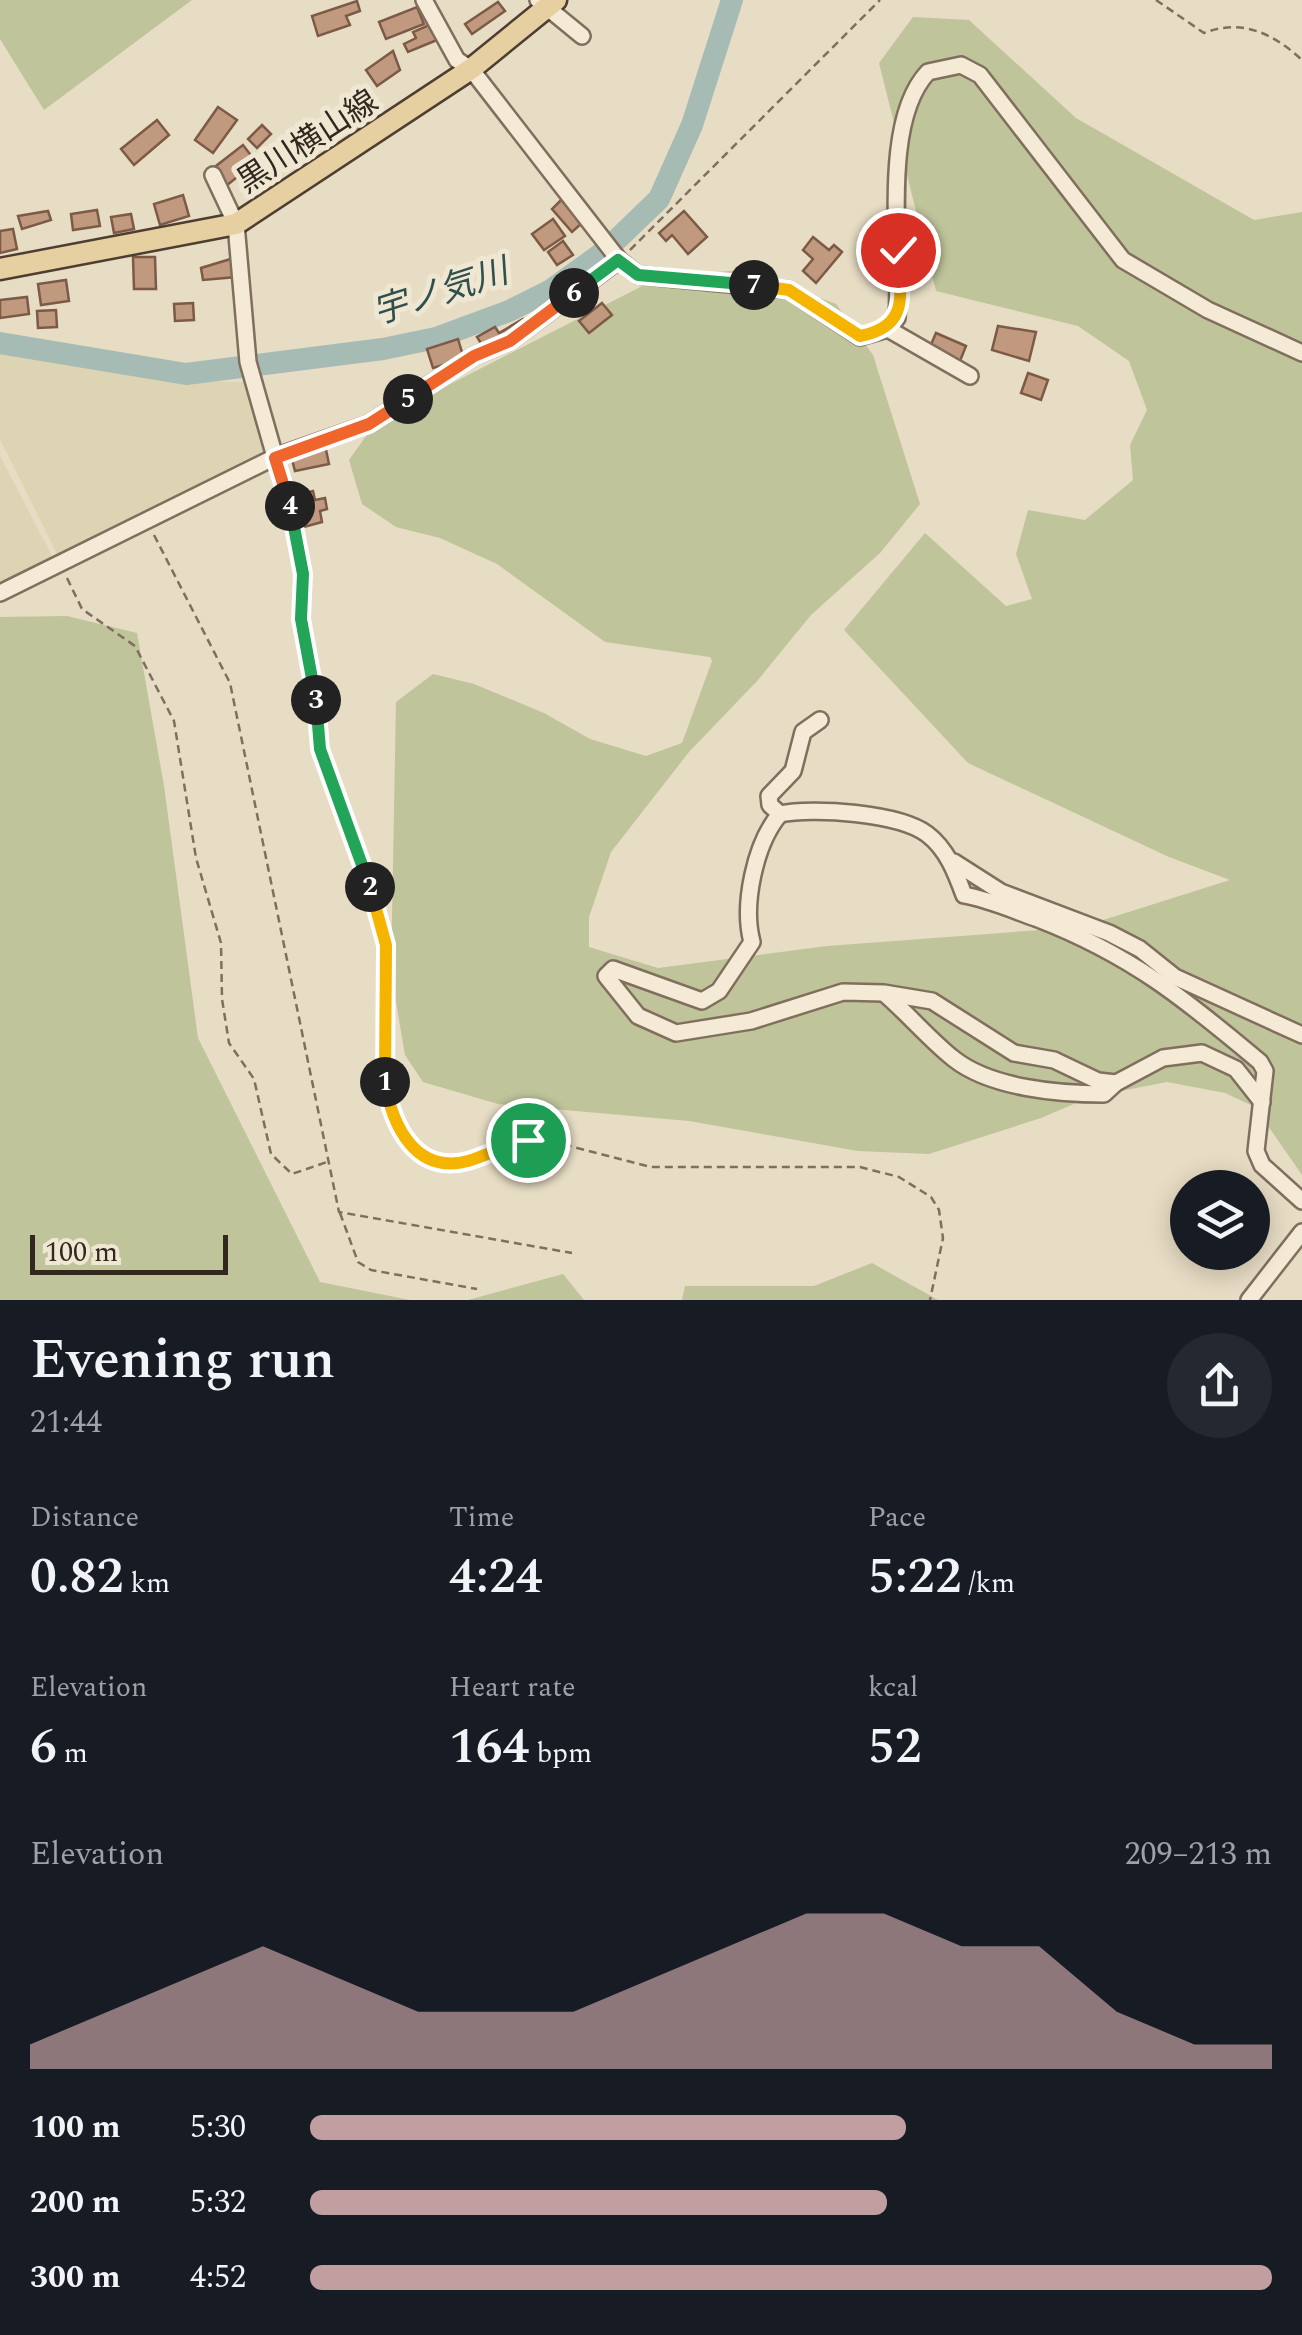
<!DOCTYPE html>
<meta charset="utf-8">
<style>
:root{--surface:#171b24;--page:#242831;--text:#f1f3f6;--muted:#9ea1a6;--accent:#c19ea0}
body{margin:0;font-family:Spectral,"Noto Sans JP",serif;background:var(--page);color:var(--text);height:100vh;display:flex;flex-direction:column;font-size:38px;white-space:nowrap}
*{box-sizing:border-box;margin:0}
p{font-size:32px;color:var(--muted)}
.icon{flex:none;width:55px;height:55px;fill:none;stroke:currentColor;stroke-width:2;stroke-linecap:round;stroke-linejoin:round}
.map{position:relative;height:1300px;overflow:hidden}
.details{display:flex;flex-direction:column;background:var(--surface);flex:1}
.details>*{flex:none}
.tools{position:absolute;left:1170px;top:1170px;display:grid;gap:20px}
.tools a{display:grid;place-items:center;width:100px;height:100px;border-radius:50%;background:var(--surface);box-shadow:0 5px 25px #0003;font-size:50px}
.scale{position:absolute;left:30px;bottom:25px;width:198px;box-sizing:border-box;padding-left:10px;border:5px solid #32281f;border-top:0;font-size:28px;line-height:35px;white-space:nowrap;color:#32281f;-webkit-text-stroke:8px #f0e7d3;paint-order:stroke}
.pin{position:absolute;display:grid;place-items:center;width:85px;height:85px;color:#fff;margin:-42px;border:5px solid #fff;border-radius:50%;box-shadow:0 2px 10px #0007}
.km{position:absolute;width:50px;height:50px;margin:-25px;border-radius:50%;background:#222;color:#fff;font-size:28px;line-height:50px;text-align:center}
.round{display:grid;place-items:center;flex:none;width:105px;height:105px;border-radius:52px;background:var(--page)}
.overview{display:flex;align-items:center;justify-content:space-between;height:170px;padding:0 30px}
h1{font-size:55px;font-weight:600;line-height:75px}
.metrics{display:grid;grid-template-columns:repeat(3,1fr);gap:15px;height:170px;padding:10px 30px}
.metrics div{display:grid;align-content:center}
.metrics b{font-size:50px;font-weight:600}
.metrics small{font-size:28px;font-weight:400}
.metrics p{font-size:28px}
.chart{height:280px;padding:20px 30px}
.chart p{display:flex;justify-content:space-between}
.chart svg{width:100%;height:180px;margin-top:10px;fill:var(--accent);opacity:.7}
ul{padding:0 30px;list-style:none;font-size:32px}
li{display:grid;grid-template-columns:160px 120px 1fr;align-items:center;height:75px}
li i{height:25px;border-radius:12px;background:var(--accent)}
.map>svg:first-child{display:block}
</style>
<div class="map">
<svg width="1302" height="1300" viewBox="0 0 1302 1300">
<rect width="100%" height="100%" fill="#e7dcc4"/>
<g fill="#dcd4b3">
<path d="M0,349L185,381L248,382L269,451L60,560L0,439Z"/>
<path d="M0,456L55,562L0,589Z"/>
</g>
<g fill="#c0c49a">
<path d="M0,0H192L44,110L0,39Z"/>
<path d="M913,17L969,20L1076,118L1254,220L1302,212V1175L1255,1107L1225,1093L1167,1082L1090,1097L1041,1118L929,1154L858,1151L689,1121L498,1104L423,1082L405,1055L391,973L396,702L433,674L474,684L544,713L590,739L646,756L682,743L712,661L710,657L605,642L497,564L440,538L396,527L362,504L349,460L376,422L662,276L744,270L836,304L873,355L920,504L880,553L811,615L758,680L689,752L611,852L589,917V947L658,968L827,946L1081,927L1230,880L1169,857L968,763L844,630L925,533L1006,606L1032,599L1016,554L1028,510L1085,520L1133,480L1130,445L1147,410L1129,361L1078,326L936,291L879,63Z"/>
<path d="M67,616L137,633L164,786L198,1038L320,1282L410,1300H0V617Z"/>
<path d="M872,1263L938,1300H682L685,1286H814Z"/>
<path d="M563,1274L584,1300H468Z"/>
</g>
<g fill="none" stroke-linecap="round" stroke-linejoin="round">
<path stroke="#a5bbb4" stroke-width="22" d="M0,343L186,374L383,349L436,338L509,311L551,290L605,251L659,199L692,125L732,0"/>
</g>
<g fill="#c1997f" stroke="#7c5a46" stroke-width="2.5">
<path d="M357,1L360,11L346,16L350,25L318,36L312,16Z"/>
<path d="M498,2L505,11L472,34L465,24Z"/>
<path d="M417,7L424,24L386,39L379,22Z"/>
<path d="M429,25L437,40L408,52L404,44L416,38L413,32Z"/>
<path d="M393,51L400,70L377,86L366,70Z"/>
<path d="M218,107L237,120L213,153L195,140Z"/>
<path d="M363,109L373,124L356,134L346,120Z"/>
<path d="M157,120L169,135L134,165L121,149Z"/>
<path d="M262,125L271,134L257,148L248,139Z"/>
<path d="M243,145L256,162L226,186L212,169Z"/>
<path d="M183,195L189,216L160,225L154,204Z"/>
<path d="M561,200L582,223L572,232L552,209Z"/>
<path d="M97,210L100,226L73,230L71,214Z"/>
<path d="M48,211L51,220L22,229L18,216Z"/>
<path d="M684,211L707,237L688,254L672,235L666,241L659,233Z"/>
<path d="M131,214L134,229L114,233L111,217Z"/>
<path d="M553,219L565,236L544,250L532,234Z"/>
<path d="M13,229L17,249L0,253V231Z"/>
<path d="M813,237L829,250L834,245L842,252L816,283L803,271L813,259L803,250Z"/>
<path d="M563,241L573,255L557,265L548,252Z"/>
<path d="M133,257H155L156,289H134Z"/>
<path d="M234,258L236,277L203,280L201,268Z"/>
<path d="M66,280L69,301L41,305L38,284Z"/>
<path d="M27,297L29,314L0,318V300Z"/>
<path d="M193,303L194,320L175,321L174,304Z"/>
<path d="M602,303L612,315L589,333L579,321Z"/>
<path d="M56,310L57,327L38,328L37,311Z"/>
<path d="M523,319L527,325L485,350L477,337L495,327L499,333Z"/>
<path d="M998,326L1036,332L1029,361L992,350Z"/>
<path d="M936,333L966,346L960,361L929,349Z"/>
<path d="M458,339L464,359L433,368L427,349Z"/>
<path d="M1028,373L1048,380L1041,400L1021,393Z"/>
<path d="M325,445L329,464L295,471L290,452Z"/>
<path d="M313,491L315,500L325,498L327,509L320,511L322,522L304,527L297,495Z"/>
</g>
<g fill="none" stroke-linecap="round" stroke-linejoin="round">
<defs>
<g id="minor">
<path d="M424,0L457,60L471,69L619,260L638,275L789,290L860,337L888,329L897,318C902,250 880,123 928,72L961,65L980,75L1123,260L1208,310L1302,353"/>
<path d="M538,0L582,36"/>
<path d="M213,175L236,224L248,362L275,457"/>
<path d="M888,329L970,376"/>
<path d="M0,593L275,457L369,424L474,356L510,341L619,260"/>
<path d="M820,720L803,732L793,771L769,796L770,805L780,814C813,807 899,813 927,834C947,849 956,873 964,895C991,900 1012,910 1038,919C1131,955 1185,999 1260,1062L1265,1071L1256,1151L1262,1165L1302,1201"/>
<path d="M780,814C755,843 742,905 752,942L719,991L702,1001L613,969L606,976L638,1016L676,1033L751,1021L843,992L884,993L932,1001L1014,1053L1054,1060L1098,1081L1116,1083L1163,1058L1202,1053L1236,1069L1262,1102"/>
<path d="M954,862L1001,892L1109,933L1140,949L1175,977L1302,1035"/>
<path d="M886,995C909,1015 930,1040 954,1059C991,1088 1058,1094 1104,1094L1116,1083"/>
<path d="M1249,1300L1302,1232"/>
</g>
<path id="major" d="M0,269L236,224L471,69L556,0"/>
</defs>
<use href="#minor" stroke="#806f5d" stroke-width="20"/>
<use href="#major" stroke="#4e3e31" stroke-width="25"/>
<g stroke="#806f5d" stroke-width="2.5" stroke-dasharray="8 5" stroke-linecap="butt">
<path d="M1156,0L1204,33C1242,18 1274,34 1302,60"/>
<path d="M630,250L880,0"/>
<path d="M279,473L293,514L303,573L301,619L320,719L319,749L351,828L386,945L389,992L383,1067L399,1132L412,1149L436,1162L451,1164L515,1143L550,1141L651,1167H860L899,1177L931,1197L939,1210L943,1238L930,1300"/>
<path d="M154,535L230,683L339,1212L572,1253"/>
<path d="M67,578L82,609L135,646L174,721L196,858L221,943L222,999L229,1043L254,1079L271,1154L292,1174L330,1161"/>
<path d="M340,1213L358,1262L371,1270L477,1289"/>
</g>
<use href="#minor" stroke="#f4ead6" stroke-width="15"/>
<use href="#major" stroke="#e6cfa1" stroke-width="20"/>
</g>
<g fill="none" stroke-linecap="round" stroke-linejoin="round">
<defs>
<path id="split-1" d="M385,1082C392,1125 415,1175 468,1161C488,1155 507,1144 528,1140"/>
<path id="split-2" d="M370,887L386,945L385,1082"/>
<path id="split-3" d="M316,700L320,749L370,887"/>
<path id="split-4" d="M290,506L303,574L301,619L316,700"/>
<path id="split-5" d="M290,506L275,458L369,424L408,399"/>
<path id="split-6" d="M408,399L474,356L510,341L574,293"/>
<path id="split-7" d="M574,293L618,260L638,275L754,285"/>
<path id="split-8" d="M754,285L789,290L860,336C911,326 900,294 898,250"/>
</defs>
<use href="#split-1" stroke="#fff" stroke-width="20"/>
<use href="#split-2" stroke="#fff" stroke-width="20"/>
<use href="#split-3" stroke="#fff" stroke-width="20"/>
<use href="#split-4" stroke="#fff" stroke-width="20"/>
<use href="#split-5" stroke="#fff" stroke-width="20"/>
<use href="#split-6" stroke="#fff" stroke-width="20"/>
<use href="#split-7" stroke="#fff" stroke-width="20"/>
<use href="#split-8" stroke="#fff" stroke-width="20"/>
<use href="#split-1" stroke="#f5b400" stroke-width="12"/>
<use href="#split-2" stroke="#f5b400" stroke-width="12"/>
<use href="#split-3" stroke="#22a559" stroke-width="12"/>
<use href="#split-4" stroke="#22a559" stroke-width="12"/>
<use href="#split-5" stroke="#f0652b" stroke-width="12"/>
<use href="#split-6" stroke="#f0652b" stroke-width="12"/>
<use href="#split-7" stroke="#22a559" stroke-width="12"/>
<use href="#split-8" stroke="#f5b400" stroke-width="12"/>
</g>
<g text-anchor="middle" stroke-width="10" stroke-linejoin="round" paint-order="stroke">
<g font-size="32" fill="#32281f" stroke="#f0e7d3">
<text transform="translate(307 141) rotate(-33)" y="11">黒川横山線</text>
</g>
<g font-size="35" font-style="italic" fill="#30504d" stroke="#f0e7d3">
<text transform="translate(440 291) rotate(-18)" y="12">宇ノ気川</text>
</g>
</g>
</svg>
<div class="tools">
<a><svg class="icon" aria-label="layers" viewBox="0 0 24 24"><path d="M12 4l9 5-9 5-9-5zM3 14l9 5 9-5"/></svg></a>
</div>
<div class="scale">100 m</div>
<div class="pin" style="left:528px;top:1140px;background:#1e9e55"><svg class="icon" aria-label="arrive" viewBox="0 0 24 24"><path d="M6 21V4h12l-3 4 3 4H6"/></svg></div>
<div class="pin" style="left:898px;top:250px;background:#d93025"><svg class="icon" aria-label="check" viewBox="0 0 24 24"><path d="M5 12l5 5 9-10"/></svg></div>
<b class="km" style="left:385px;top:1082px">1</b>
<b class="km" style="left:370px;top:887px">2</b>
<b class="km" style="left:316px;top:700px">3</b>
<b class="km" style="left:290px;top:506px">4</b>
<b class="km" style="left:408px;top:399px">5</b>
<b class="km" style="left:574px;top:293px">6</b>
<b class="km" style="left:754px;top:285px">7</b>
</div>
<section class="details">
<div class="overview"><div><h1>Evening run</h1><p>21:44</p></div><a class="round"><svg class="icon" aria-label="share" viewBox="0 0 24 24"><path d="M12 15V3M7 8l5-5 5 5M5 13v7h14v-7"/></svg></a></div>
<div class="metrics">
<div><p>Distance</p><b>0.82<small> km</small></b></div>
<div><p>Time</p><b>4:24</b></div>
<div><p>Pace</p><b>5:22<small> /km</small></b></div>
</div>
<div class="metrics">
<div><p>Elevation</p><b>6<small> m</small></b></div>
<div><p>Heart rate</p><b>164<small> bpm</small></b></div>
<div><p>kcal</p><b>52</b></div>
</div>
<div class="chart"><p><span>Elevation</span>209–213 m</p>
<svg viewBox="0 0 160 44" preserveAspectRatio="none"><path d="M0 44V38L10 30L20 22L30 14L40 22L50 30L60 30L70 30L80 22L90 14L100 6L110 6L120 14L130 14L140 30L150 38L160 38V44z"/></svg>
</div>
<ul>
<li><b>100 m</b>5:30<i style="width:62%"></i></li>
<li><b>200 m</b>5:32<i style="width:60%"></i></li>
<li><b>300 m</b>4:52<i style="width:100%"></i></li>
</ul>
</section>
